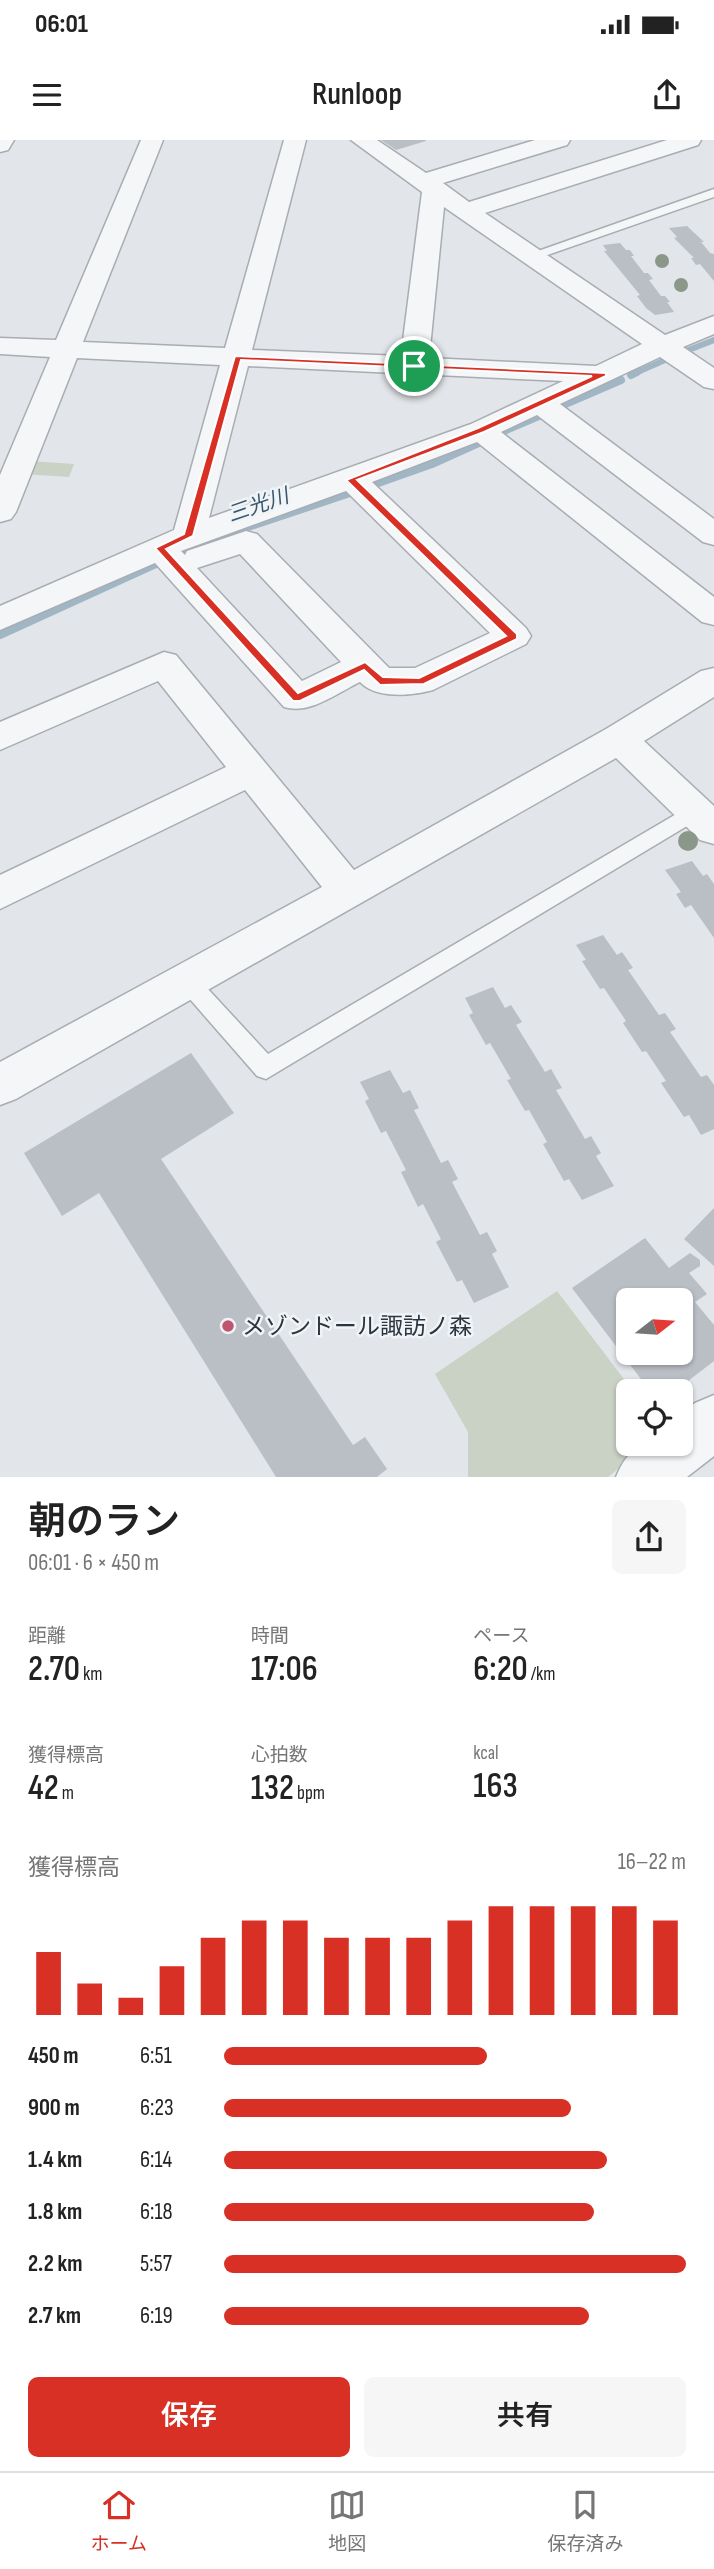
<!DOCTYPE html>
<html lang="ja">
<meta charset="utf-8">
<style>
:root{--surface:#fff;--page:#f6f6f6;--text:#222;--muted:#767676;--line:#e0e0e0;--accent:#d93025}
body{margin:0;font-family:"Sofia Sans Condensed","Noto Sans JP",sans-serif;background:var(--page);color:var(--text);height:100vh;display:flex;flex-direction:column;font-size:26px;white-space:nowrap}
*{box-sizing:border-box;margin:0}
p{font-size:23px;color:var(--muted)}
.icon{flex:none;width:38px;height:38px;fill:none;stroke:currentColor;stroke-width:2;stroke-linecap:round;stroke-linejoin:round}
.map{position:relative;height:1337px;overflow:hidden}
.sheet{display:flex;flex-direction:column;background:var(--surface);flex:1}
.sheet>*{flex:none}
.needle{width:46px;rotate:73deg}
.buttons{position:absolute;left:616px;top:1148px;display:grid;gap:14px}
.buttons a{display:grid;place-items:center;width:77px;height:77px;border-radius:10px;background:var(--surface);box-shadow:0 2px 5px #0004;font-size:35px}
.pin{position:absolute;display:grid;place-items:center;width:60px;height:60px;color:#fff;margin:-30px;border:4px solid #fff;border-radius:50%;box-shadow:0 2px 7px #0007}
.round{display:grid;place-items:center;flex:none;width:74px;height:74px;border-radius:10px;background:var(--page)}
.headline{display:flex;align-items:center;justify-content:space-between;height:119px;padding:0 28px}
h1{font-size:38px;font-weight:600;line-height:52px}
.figures{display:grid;grid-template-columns:repeat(3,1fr);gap:10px;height:119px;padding:7px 28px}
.figures div{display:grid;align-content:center}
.figures b{font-size:35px;font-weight:600}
.figures small{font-size:19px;font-weight:400}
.figures p{font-size:19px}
.chart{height:196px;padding:14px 28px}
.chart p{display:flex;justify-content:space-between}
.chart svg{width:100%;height:126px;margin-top:7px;stroke:var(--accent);stroke-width:6}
.button{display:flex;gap:14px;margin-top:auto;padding:14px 28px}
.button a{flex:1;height:80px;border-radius:10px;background:var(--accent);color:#fff;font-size:28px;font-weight:600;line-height:80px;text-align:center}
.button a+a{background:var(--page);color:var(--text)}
ul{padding:0 28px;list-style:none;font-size:23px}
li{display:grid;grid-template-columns:112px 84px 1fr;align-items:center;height:52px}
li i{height:18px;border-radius:9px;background:var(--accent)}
.status{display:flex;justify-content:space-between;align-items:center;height:49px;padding:0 35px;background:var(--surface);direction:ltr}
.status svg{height:19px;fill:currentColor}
header{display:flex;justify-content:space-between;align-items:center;height:91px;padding:0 28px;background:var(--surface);font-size:32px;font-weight:600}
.menu{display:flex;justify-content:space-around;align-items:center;height:98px;border-top:2px solid var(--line);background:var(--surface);font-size:19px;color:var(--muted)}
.menu a{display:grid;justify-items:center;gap:4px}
.menu .active{color:var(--accent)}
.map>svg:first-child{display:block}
</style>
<div class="status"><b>06:01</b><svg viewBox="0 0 49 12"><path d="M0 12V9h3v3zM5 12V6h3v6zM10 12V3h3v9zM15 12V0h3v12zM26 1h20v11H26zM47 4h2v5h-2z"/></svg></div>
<header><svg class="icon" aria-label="menu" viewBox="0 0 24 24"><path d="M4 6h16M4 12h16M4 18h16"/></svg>Runloop<svg class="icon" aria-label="share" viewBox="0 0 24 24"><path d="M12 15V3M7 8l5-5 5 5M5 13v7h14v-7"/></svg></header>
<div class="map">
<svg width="714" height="1337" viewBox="0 0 714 1337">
<rect width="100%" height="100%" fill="#e2e5e9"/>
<g fill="#c9d2c4">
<path d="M29,321L74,324L69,337L24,334Z"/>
<path d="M557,1151L633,1251H628V1304H649L608,1337H468V1292L435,1234Z"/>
</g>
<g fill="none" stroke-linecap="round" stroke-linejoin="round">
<g stroke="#a1b6c5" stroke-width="6">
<path d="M681,213L714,200"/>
<path d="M633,234L665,220"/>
</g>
<g stroke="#a1b6c5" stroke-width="8">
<path d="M631,235L637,232"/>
<path d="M556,268L621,240"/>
<path d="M497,294L541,275"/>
<path d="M367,347L432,324L483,301"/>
<path d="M224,395L350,353"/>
<path d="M179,413L204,402"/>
<path d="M0,495L160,422"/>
</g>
</g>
<g fill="#babfc5" fill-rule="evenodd">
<path d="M381,0H426V1L396,10Z"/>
<path d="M687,86L704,102H701L710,113L714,114V141L700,124L696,125L691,118H694L674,98L677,97L669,88Z"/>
<path d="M620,103L626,110H630L634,116H631L644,133H648L653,139L649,140L661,156H665L670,162H667L674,172L655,175L646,168L637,156L640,155L604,111H607L603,105Z"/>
<path d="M692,721L703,736L707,734L714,744V798L691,765L685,768L676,754L681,752L665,730Z"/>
<path d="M603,795L617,815L622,812L633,828L628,830L659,875L665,873L676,889L670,892L701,937L707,935L714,945V989L701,995L689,975L684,977L661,943L666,941L646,911L642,912L623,883L626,881L604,848L600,849L582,821L586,820L576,805Z"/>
<path d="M493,847L505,868L511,865L522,882L516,885L545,932L551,929L562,948L556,950L585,999L591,996L601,1013L596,1016L614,1046L582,1060L569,1039L564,1041L543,1004L547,1002L529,970L525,971L507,940L511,939L490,903L486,905L469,875L473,873L465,858Z"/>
<path d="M191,913L234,973L161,1019L353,1305L365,1297L387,1329L377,1337H276L99,1053L62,1076L24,1013Z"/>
<path d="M390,930L403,953L410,950L419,968L414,970L441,1023L448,1020L458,1039L452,1042L480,1095L487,1092L497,1111L492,1114L509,1147L474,1163L462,1140L457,1142L436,1102L441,1099L423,1064L418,1067L401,1032L406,1030L386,991L381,993L365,961L369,959L360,942Z"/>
<path d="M714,1068V1126L684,1099Z"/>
<path d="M645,1098L669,1128L690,1113L700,1120V1126L689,1133L707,1154L695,1162L714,1185V1221L675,1251H650L572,1148ZM628,1160H681V1213H628Z"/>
</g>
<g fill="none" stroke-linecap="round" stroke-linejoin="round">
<defs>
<g id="service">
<path d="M714,49V57L536,119L531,120L524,116Z"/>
<path d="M695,663L702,665L706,671L702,677L266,939L257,936L175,842L179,835L187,832L195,835L268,914Z"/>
</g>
<g id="minor">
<path d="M0,0H14L8,10L0,12Z"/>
<path d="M141,0H163L83,202L225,208L284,0H306L252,210L401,216L422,52L351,0H377L426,33L535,0H570L567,5L443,43L469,62L667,0H701L698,5L485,73L665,195L714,176V194L683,207L714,228V249L704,247L660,217L560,264L714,379V405L703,402L537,275L501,292L714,457V485L702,482L477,302L372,342L526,488L531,496L526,504L433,550C411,556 376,559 360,542C337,553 310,575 284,567L155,423L0,490V466L174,390L220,225L77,218L16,372L11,379L0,382V335L50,217L0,214V198L56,200ZM444,67L642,204L596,226L429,218ZM248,226L563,241L471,284L209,378ZM346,351L490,493L415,528H389L257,394L246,391L187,411L185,415L181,411ZM240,414L341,522L302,541L197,428Z"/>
<path d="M164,512L176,515L354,730L606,589L701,531L714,528V557L644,601L714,666V704L700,700L616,618L16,959L0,965V922L322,747L245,650L0,769V735L226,627L158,541L0,610V582Z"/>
<path d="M714,1255V1316L687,1337H616C631,1301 645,1304 681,1304V1274L695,1263Z"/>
</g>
</defs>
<use href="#service" stroke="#a8adb3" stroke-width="3"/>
<use href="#minor" stroke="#a8adb3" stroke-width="3"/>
<use href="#service" fill="#f4f6f7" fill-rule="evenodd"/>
<use href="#minor" fill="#f4f6f7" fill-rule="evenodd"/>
</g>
<g fill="#8b9889">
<circle cx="662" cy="121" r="7"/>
<circle cx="681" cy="145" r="7"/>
<circle cx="688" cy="701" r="10"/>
</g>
<path fill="#d93025" stroke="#fff" stroke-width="2" fill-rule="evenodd" d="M235,216L606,233V236L484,292L357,340L517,494V499L424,544L380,545L364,530L300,561H293L155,408L184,394ZM241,220L592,236L478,288L346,340L506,496L419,538L383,537L365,522L298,553L166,409L193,396Z"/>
<circle fill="#bf566f" stroke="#f1f4f6" stroke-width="2.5" cx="228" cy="1186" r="7"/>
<g text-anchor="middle" stroke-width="5" stroke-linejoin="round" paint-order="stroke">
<g font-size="21" font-style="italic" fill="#3b576e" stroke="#f1f4f6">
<text transform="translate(258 365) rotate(-19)" y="7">三光川</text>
</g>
<g font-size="23" fill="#2c353f" stroke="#f1f4f6" text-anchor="start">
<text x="242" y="1194">メゾンドール諏訪ノ森</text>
</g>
</g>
</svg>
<div class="buttons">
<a><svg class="needle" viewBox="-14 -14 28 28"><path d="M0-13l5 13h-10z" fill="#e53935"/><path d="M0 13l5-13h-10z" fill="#767676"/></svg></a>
<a><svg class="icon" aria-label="locate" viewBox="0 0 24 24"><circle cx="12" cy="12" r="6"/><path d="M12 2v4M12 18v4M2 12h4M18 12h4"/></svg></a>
</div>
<div class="pin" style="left:414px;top:226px;background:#1e9e55"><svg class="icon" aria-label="arrive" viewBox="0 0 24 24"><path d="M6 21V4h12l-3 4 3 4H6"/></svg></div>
</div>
<section class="sheet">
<div class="headline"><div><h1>朝のラン</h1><p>06:01 · 6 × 450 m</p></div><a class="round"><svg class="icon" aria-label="share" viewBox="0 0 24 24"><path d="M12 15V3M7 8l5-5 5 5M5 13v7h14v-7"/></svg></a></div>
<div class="figures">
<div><p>距離</p><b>2.70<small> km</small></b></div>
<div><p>時間</p><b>17:06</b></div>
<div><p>ペース</p><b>6:20<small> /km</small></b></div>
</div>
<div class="figures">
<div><p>獲得標高</p><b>42<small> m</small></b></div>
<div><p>心拍数</p><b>132<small> bpm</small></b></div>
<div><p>kcal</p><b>163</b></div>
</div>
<div class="chart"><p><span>獲得標高</span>16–22 m</p>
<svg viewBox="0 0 160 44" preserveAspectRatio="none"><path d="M5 44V22M15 44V33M25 44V38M35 44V27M45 44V17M55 44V11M65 44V11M75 44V17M85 44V17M95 44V17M105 44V11M115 44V6M125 44V6M135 44V6M145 44V6M155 44V11"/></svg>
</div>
<ul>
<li><b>450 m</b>6:51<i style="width:57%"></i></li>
<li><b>900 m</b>6:23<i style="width:75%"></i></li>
<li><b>1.4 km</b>6:14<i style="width:83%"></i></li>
<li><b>1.8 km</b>6:18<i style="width:80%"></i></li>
<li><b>2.2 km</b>5:57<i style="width:100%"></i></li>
<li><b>2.7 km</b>6:19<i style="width:79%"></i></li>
</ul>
<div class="button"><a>保存</a><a>共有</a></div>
</section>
<nav class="menu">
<a class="active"><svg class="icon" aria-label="home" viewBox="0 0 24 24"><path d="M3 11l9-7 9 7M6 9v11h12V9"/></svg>ホーム</a>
<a><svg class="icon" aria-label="map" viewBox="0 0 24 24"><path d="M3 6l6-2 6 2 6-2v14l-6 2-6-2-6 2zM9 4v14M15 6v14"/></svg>地図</a>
<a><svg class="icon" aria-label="saved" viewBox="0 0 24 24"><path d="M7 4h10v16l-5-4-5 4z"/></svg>保存済み</a>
</nav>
